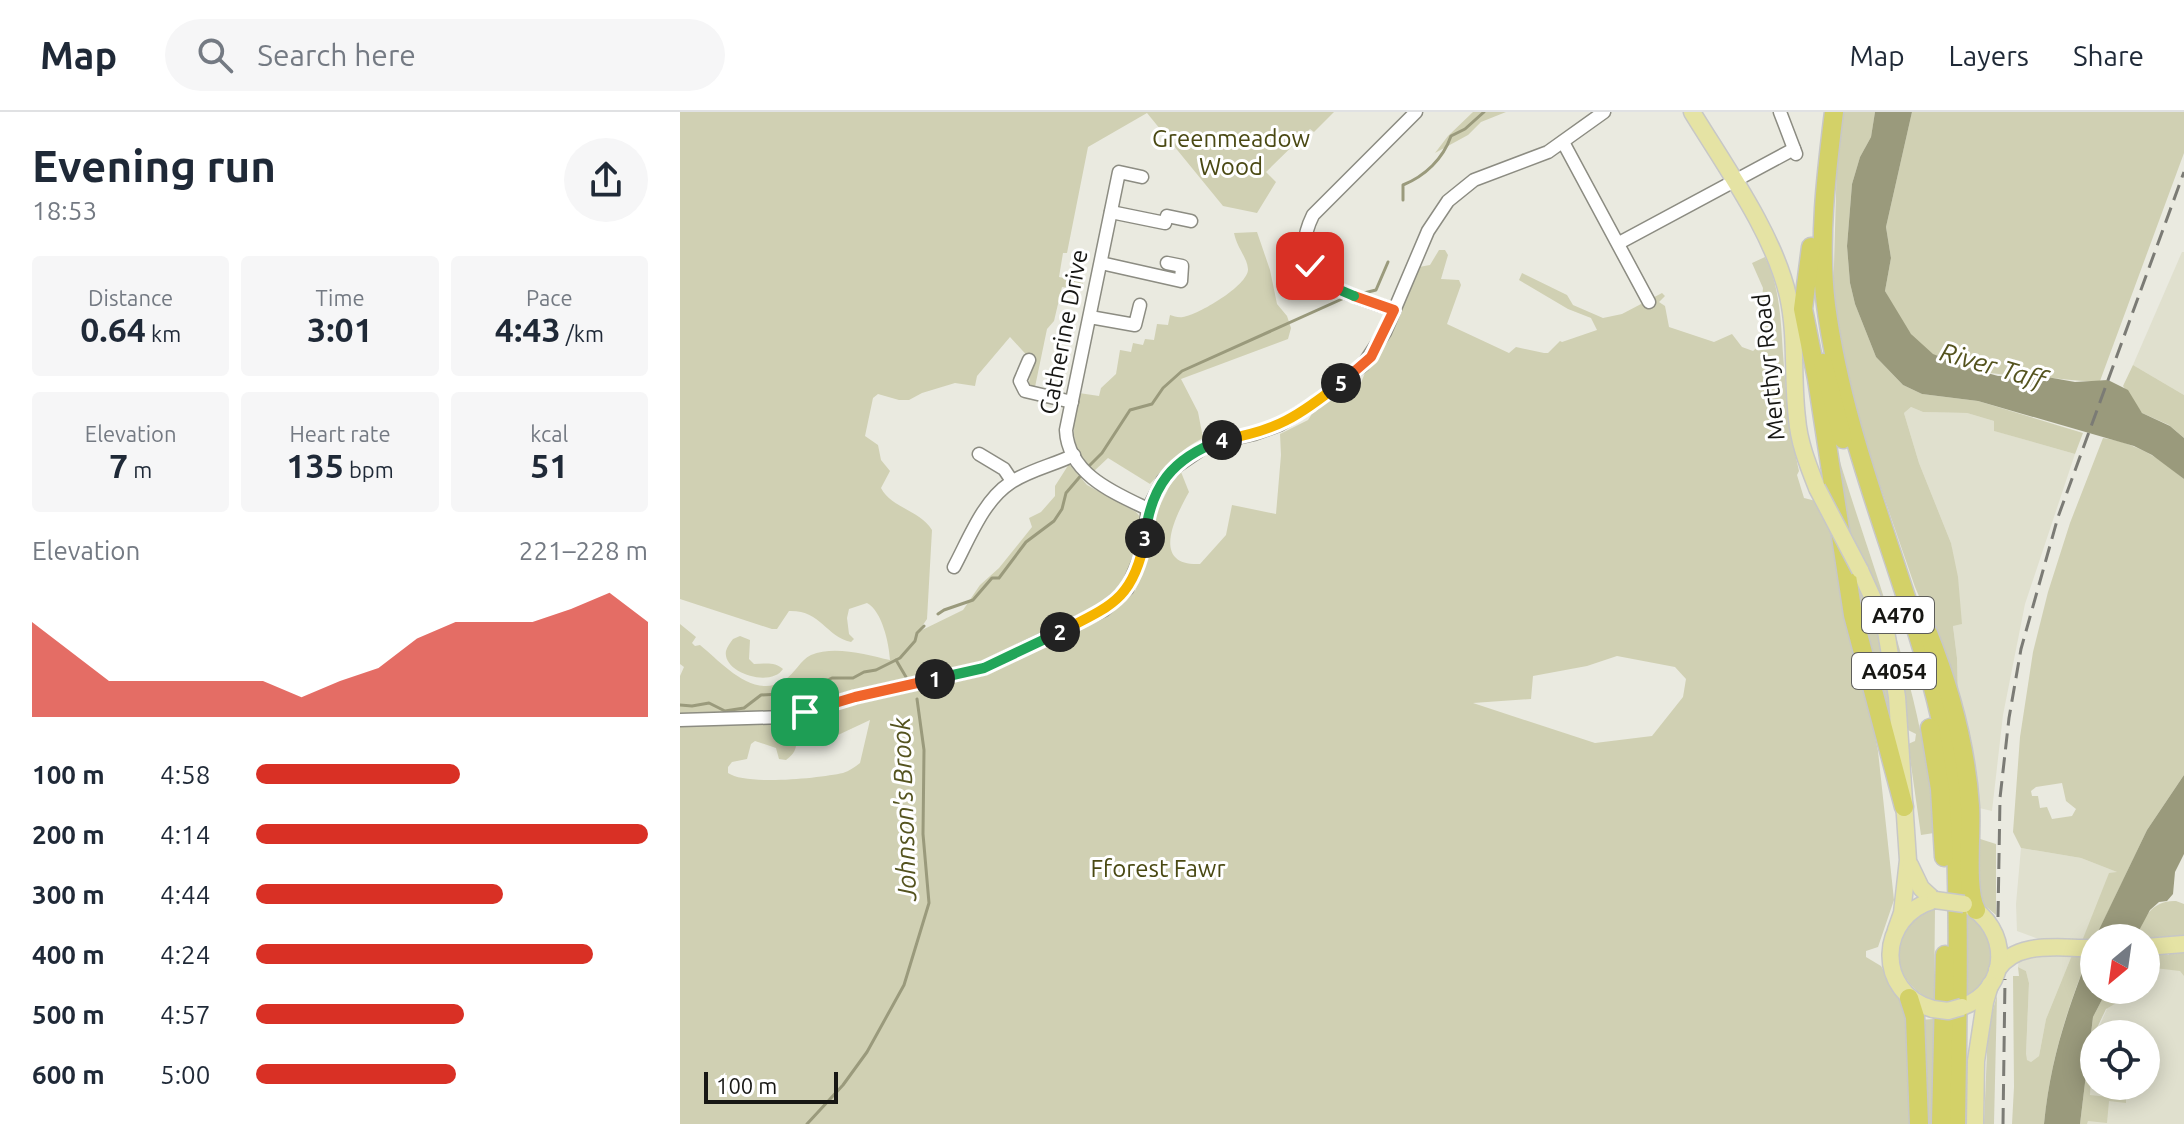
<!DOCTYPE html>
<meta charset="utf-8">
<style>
:root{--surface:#fff;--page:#f6f6f7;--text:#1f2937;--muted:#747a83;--line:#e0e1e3;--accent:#d93025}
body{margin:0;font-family:Ubuntu,sans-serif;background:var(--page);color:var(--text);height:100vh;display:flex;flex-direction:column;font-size:30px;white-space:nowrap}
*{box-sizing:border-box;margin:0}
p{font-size:26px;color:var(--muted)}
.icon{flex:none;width:44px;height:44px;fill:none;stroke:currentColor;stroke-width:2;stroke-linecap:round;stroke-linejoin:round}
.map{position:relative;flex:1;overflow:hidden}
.drawer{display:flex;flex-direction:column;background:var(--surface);width:680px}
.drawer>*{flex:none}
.needle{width:52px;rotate:209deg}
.buttons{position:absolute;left:1400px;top:812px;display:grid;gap:16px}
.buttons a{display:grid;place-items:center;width:80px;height:80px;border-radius:50%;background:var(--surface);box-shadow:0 4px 20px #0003;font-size:40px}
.scale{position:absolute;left:24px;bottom:20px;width:134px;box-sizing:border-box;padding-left:8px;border:4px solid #171714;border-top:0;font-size:22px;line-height:28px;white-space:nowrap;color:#171714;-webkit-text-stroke:6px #fff;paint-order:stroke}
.pin{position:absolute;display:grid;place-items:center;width:68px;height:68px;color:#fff;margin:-34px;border-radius:16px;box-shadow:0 4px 12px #0006}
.km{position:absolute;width:40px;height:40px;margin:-20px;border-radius:50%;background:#222;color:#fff;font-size:22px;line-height:40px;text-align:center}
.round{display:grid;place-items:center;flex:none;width:84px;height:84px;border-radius:42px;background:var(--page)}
.overview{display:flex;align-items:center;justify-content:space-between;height:136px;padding:0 32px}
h1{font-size:44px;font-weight:700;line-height:60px}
.metrics{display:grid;grid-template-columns:repeat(3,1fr);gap:12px;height:136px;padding:8px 32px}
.metrics div{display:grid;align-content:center;border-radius:8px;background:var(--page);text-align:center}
.metrics b{font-size:34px;font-weight:700}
.metrics small{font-size:22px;font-weight:400}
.metrics p{font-size:22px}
.chart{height:224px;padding:16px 32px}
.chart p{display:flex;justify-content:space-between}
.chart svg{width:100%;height:144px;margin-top:8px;fill:var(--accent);opacity:.7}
ul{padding:0 32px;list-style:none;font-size:26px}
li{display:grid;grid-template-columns:128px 96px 1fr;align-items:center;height:60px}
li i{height:20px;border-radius:10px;background:var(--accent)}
header{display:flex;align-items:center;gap:48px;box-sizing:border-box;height:112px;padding:0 40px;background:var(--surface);border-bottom:2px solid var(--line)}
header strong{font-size:38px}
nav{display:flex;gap:44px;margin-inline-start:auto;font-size:28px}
.search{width:560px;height:72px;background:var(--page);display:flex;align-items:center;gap:20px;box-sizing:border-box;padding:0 28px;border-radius:44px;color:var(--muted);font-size:30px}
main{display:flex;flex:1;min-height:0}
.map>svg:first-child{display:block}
</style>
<header>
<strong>Map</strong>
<div class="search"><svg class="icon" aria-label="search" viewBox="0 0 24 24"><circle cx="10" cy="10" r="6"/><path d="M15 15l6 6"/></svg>Search here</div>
<nav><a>Map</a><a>Layers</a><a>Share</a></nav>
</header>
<main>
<section class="drawer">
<div class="overview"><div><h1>Evening run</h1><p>18:53</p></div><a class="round"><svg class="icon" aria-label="share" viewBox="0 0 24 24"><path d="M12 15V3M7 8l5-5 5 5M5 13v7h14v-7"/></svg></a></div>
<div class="metrics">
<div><p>Distance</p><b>0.64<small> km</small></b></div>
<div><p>Time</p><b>3:01</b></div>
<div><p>Pace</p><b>4:43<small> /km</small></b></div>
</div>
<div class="metrics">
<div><p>Elevation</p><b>7<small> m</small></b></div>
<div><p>Heart rate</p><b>135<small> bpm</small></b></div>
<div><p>kcal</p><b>51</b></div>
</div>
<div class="chart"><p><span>Elevation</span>221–228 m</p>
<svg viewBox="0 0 160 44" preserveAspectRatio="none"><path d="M0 44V15L10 24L20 33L30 33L40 33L50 33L60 33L70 38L80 33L90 29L100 20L110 15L120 15L130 15L140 11L150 6L160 15V44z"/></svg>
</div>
<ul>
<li><b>100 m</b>4:58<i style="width:52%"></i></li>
<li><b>200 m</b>4:14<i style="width:100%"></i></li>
<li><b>300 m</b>4:44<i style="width:63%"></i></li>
<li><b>400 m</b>4:24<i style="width:86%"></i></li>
<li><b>500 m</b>4:57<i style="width:53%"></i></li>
<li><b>600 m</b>5:00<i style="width:51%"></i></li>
</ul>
</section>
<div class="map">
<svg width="1504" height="1012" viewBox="0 0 1504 1012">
<rect width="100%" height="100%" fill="#eaeae0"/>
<g fill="#e0e0ce">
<path d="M1502,140H1504V283L1453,253Z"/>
<path d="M1231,295L1243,300L1287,301L1314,309L1315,319L1395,342L1345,492L1323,603L1312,699L1295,695L1278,587L1277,546L1273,513L1281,512L1271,431L1239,351L1224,301Z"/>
<path d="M1341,736L1401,746L1440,761L1406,829H1364L1337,819L1336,792Z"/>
<path d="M1392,843L1366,907L1359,944L1351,950L1346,948V942L1349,871L1346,859L1338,855L1339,846Z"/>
<path d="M1466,847L1504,855V1012H1407L1414,939V974H1466V922H1416L1435,878H1466Z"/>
</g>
<g fill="#d0d0b3" fill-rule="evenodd">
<path d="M0,0H654L634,20L630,17L586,60L596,70L577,101L543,94L467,1L408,35L387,141H383L379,165L403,170L402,178L382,175L374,209L367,217L355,275H348L353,250L330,225L297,264L295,274L275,271L242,281L229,288H219L198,282L193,286L185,324L198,333L201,348L210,359L201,376C211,396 240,398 252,418L247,507L238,520L283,498L300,473L319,456L352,415L349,406L361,400L375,384V374L389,352L407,373L456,400L466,412L448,477L455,479L474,430L475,404L490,373L501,360L509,380C495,405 470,454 520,452L546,423L552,393L596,402L601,343L600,322L628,308L634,299L671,275L679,276L686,258L727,187L739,155L750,153L759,138H765L768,143L761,167L779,168L781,173L767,212L829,241L836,235L864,241H868L880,229L882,230L917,218L911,206L888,197L839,168L842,161L887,183L893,193L923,206L942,202L982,181L985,184L979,190L985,194L989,215L1034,230L1052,222L1062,235L1073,239L1081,232L1079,220L1083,176L1072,151L1085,145C1100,173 1101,211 1103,242C1106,282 1110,320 1119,359L1117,363L1124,386L1136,389L1155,427L1198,639L1214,788L1198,835L1186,839V845L1201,854L1231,907L1227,961L1234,1012H0V564L4,555L0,552V512L16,525L12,531L15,534L20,533C41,550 74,589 104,568C115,562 120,548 131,543C155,533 187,543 210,548C209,531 202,499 187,491L169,497L167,506L169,522L174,527L171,530C145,524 141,498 109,499L97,517H92L0,487ZM937,544L995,555L1006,567L1003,585L972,624L915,631L793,591L851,587L853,564L907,554ZM127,608L131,621L137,622L146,617L158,623L190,608L180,651C175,655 169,659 163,661C140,666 67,674 48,661V655L52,650L67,647L71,632L75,629L96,636L99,647L106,648C120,638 116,630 115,615L120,610Z"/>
<path d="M793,0H826L801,10L788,23L755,41L768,24Z"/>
<path d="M1164,0H1195L1191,25L1180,45L1172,72L1167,134L1170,171L1175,192L1196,245L1223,273L1242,282L1298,289L1403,321L1395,342L1314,319V309L1287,301L1243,300L1231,295L1224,301L1239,351L1271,431L1278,465L1282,512L1273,514L1277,546L1278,587L1262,537L1235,475L1177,307L1164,257L1153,189L1157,46Z"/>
<path d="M1232,0H1504V41L1420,269C1401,270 1384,267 1365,265C1328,263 1285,263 1252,242C1230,228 1217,201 1205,179L1211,146L1206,115Z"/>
<path d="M577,120L590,158L597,192L607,204L611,216L608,227L501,267L518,300L523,326C500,337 487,354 470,372L428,346L413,360C388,331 392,316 399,281L419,284L421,276L436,262L440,238L451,240L453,231L463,233L465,227L474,228L477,212L488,213L490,203C494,204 498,206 503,205C518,203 569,173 568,157C567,145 557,136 554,121Z"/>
<path d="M1453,253L1504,283V326L1489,313L1462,301L1443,274Z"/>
<path d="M1152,323C1190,455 1247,583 1254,721L1241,723L1228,632L1235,629L1236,622L1226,617L1223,570L1214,522L1200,482L1172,428Z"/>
<path d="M1423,326C1456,331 1480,346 1504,367V663L1467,718L1414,829H1402L1429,761L1437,760L1401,746L1341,736L1333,720L1340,625L1353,540L1368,480L1390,411ZM1382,671L1386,689L1396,697L1392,704L1372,707L1367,695L1360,696L1358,684H1352L1351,679L1356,675Z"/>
<path d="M1175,463L1193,499L1206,544L1214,641L1193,566Z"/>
<path d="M60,524L70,528L69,547L74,552C84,552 94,549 103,557C91,576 42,561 46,539C47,535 50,531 53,527Z"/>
<path d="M1297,726L1316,732V803L1297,787Z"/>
<path d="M1496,789L1504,792V864L1500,859L1466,855V842L1489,843L1488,835L1466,826H1455C1463,806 1472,788 1496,789Z"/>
<path d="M1255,796L1254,889C1223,876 1205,842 1228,812C1235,803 1245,800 1255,796Z"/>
<path d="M1284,800C1321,828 1324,862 1282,887Z"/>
<path d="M1409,842C1386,900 1370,950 1364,1012H1332L1334,975L1333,864H1339L1338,855L1346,859L1349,871L1346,942L1347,948L1351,950L1359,944L1366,907L1392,843Z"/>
<path d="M1427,878H1447L1438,890L1426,897L1414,922L1410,983L1446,987V991L1429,989L1427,1011L1408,1009L1407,1012H1400L1413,905Z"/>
<path d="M1317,883L1314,1012H1304L1308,916Z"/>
<path d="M1253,907V1012H1244L1240,908Z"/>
</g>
<g fill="#9a9a7c">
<path d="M1195,0H1232L1206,115L1211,146L1205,179L1231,222L1253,242L1286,255L1318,264L1367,265L1395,270L1428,268L1448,278L1462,301L1490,314L1504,326V367L1472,343L1454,334L1298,289L1242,282L1223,273L1196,245L1175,192L1170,171L1167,134L1172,72L1180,45L1191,25Z"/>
<path d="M1504,663V742L1495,760L1493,782L1487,789L1479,790L1470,798L1455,826H1415L1467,718Z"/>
<path d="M1414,829V878H1427L1413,905L1400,1012H1364C1371,942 1389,894 1414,829Z"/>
</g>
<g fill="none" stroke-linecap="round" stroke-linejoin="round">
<g stroke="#9a9a7c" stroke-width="3">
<path d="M723,88V73C745,64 763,47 771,24L785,17L804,0"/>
<path d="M684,181L696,178L708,150"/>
<path d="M408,355L422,341L450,298L472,292L483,276L502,259L662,187"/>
<path d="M258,502L264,498L293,488L312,466H319L346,430L374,409L382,397L386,381L403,361"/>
<path d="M216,548L226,565"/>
<path d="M0,593L12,594L29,591L45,599L64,596L81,583L119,581L152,566H173L184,560L196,558L220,546L235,529L237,521L244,514"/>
<path d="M127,1012L163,973L187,940L224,873L249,791L243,722L244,638L237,587"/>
</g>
<defs>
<g id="minor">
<path d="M1100,0L1116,42"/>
<path d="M883,30L969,190"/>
<path d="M462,65L439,60L386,318C388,362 434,381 468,397"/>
<path d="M431,100L485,111L487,104L511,109"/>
<path d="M939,131L1114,37"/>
<path d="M421,151L501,169L502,154L487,151"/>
<path d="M714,198C669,182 601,168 633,103L736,0"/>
<path d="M410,205L455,213L460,193"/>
<path d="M349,248L340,269L345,279L392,290"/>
<path d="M299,342L324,357L332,369"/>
<path d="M274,455C289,427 303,389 330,371C349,358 374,353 394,343"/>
<path d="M0,608L104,605L175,585L304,556L424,498L447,477L461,444L468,397L483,368L497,354L529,332L574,322L599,313L629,295L683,253L705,220L748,119L768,89L794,68L868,40L924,0"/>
</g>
<g id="major">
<path d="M1012,0C1045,54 1094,122 1108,184C1117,224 1112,265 1117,306C1119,331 1128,353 1137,376"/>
<path d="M1180,458L1205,513L1217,585L1228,748L1222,801L1216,818"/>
<path d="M1230,753L1241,776L1254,788"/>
<path d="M1466,835L1504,832"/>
<path d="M1317,858C1337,827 1382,837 1414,836"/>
<path d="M1282,895C1331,877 1331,816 1286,792"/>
<path d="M1253,897C1195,881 1197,803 1255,788"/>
<path d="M1295,1012L1296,949L1305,890L1310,873"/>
</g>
<g id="highway">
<path d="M1154,0C1146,64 1138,129 1146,193C1166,346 1238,486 1267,637C1276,681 1276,725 1277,770C1279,850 1277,931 1276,1012"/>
<path d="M1131,135L1123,197L1137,267L1173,503L1224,695"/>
<path d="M1143,251L1163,327"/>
<path d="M1248,521C1270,576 1286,635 1290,694C1292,721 1285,777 1296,798"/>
<path d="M1250,616L1260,677L1264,745"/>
<path d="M1229,886L1235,905L1239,1012"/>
<path d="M1261,1012L1265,843"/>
</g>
</defs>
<use href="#minor" stroke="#8c8c82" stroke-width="15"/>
<use href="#major" stroke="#c7c7c7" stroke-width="19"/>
<use href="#highway" stroke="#c7c7c7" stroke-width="21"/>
<use href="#minor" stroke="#fff" stroke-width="12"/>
<use href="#major" stroke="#e5e3a4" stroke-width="16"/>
<use href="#highway" stroke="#d3d168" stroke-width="18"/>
<g stroke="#7b7b75" stroke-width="3" stroke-dasharray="16 8" stroke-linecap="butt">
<path d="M1318,805L1320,686L1329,606L1341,537L1378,405L1504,60"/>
<path d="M1323,1012L1325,867"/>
</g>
<defs>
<g id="major-bridge">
<path d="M1137,376L1180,458"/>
<path d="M1255,788L1284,792"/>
<path d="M1253,897L1268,899L1282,895"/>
</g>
</defs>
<use href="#major-bridge" stroke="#c7c7c7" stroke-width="19" stroke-linecap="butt"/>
<use href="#major-bridge" stroke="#e5e3a4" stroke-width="16"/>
</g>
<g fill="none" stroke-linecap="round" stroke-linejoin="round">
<defs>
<path id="split-1" d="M125,600L175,585L255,567"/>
<path id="split-2" d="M255,567L304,556L380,520"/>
<path id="split-3" d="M380,520C431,494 454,487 465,426"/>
<path id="split-4" d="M465,426C470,375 492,346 542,328"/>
<path id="split-5" d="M542,328C599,318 616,305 661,271"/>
<path id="split-6" d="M661,271L691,245L714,198L674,184"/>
<path id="split-7" d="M630,154L646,172L674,184"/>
</defs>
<use href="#split-1" stroke="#fff" stroke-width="16"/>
<use href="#split-2" stroke="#fff" stroke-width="16"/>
<use href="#split-3" stroke="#fff" stroke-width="16"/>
<use href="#split-4" stroke="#fff" stroke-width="16"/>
<use href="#split-5" stroke="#fff" stroke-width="16"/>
<use href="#split-6" stroke="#fff" stroke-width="16"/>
<use href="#split-7" stroke="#fff" stroke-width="16"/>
<use href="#split-1" stroke="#f0652b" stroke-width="10"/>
<use href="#split-2" stroke="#22a559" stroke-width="10"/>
<use href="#split-3" stroke="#f5b400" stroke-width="10"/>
<use href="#split-4" stroke="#22a559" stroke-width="10"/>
<use href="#split-5" stroke="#f5b400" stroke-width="10"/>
<use href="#split-6" stroke="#f0652b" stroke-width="10"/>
<use href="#split-7" stroke="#22a559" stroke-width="10"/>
</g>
<g text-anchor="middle" stroke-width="6" stroke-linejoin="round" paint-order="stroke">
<g fill="#fff" stroke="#5d5d5a" stroke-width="2">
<rect x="1182" y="485" width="72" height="36" rx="6"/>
<rect x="1172" y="541" width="84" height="36" rx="6"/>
</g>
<g font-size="22" font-weight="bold" fill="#171714">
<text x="1218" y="511">A470</text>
<text x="1214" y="567">A4054</text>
</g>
<g font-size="24" fill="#4a4913" stroke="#fff">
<text x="551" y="35">Greenmeadow<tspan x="551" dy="28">Wood</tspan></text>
<text x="478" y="765">Fforest Fawr</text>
</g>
<g font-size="24" fill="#171714" stroke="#fff">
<text transform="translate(384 220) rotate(-79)" y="8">Catherine Drive</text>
<text transform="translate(1089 255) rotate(-96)" y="8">Merthyr Road</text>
</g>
<g font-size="26" font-style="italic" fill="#54531e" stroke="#fff">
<text transform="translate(1313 254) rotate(16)" y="9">River Taff</text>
<text transform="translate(224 697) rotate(-92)" y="9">Johnson's Brook</text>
</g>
</g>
</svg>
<div class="buttons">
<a><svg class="needle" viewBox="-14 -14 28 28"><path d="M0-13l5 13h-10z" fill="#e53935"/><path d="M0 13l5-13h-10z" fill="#747a83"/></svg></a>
<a><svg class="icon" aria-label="locate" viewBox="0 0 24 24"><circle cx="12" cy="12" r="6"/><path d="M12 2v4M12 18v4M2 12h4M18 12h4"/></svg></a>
</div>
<div class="scale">100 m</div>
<div class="pin" style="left:125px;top:600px;background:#1e9e55"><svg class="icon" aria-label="arrive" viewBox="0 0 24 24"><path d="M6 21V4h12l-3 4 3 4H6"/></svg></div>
<div class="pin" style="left:630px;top:154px;background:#d93025"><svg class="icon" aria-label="check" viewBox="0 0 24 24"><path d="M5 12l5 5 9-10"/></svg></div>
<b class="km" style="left:255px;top:567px">1</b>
<b class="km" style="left:380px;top:520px">2</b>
<b class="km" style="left:465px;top:426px">3</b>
<b class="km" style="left:542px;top:328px">4</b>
<b class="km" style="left:661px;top:271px">5</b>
</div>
</main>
